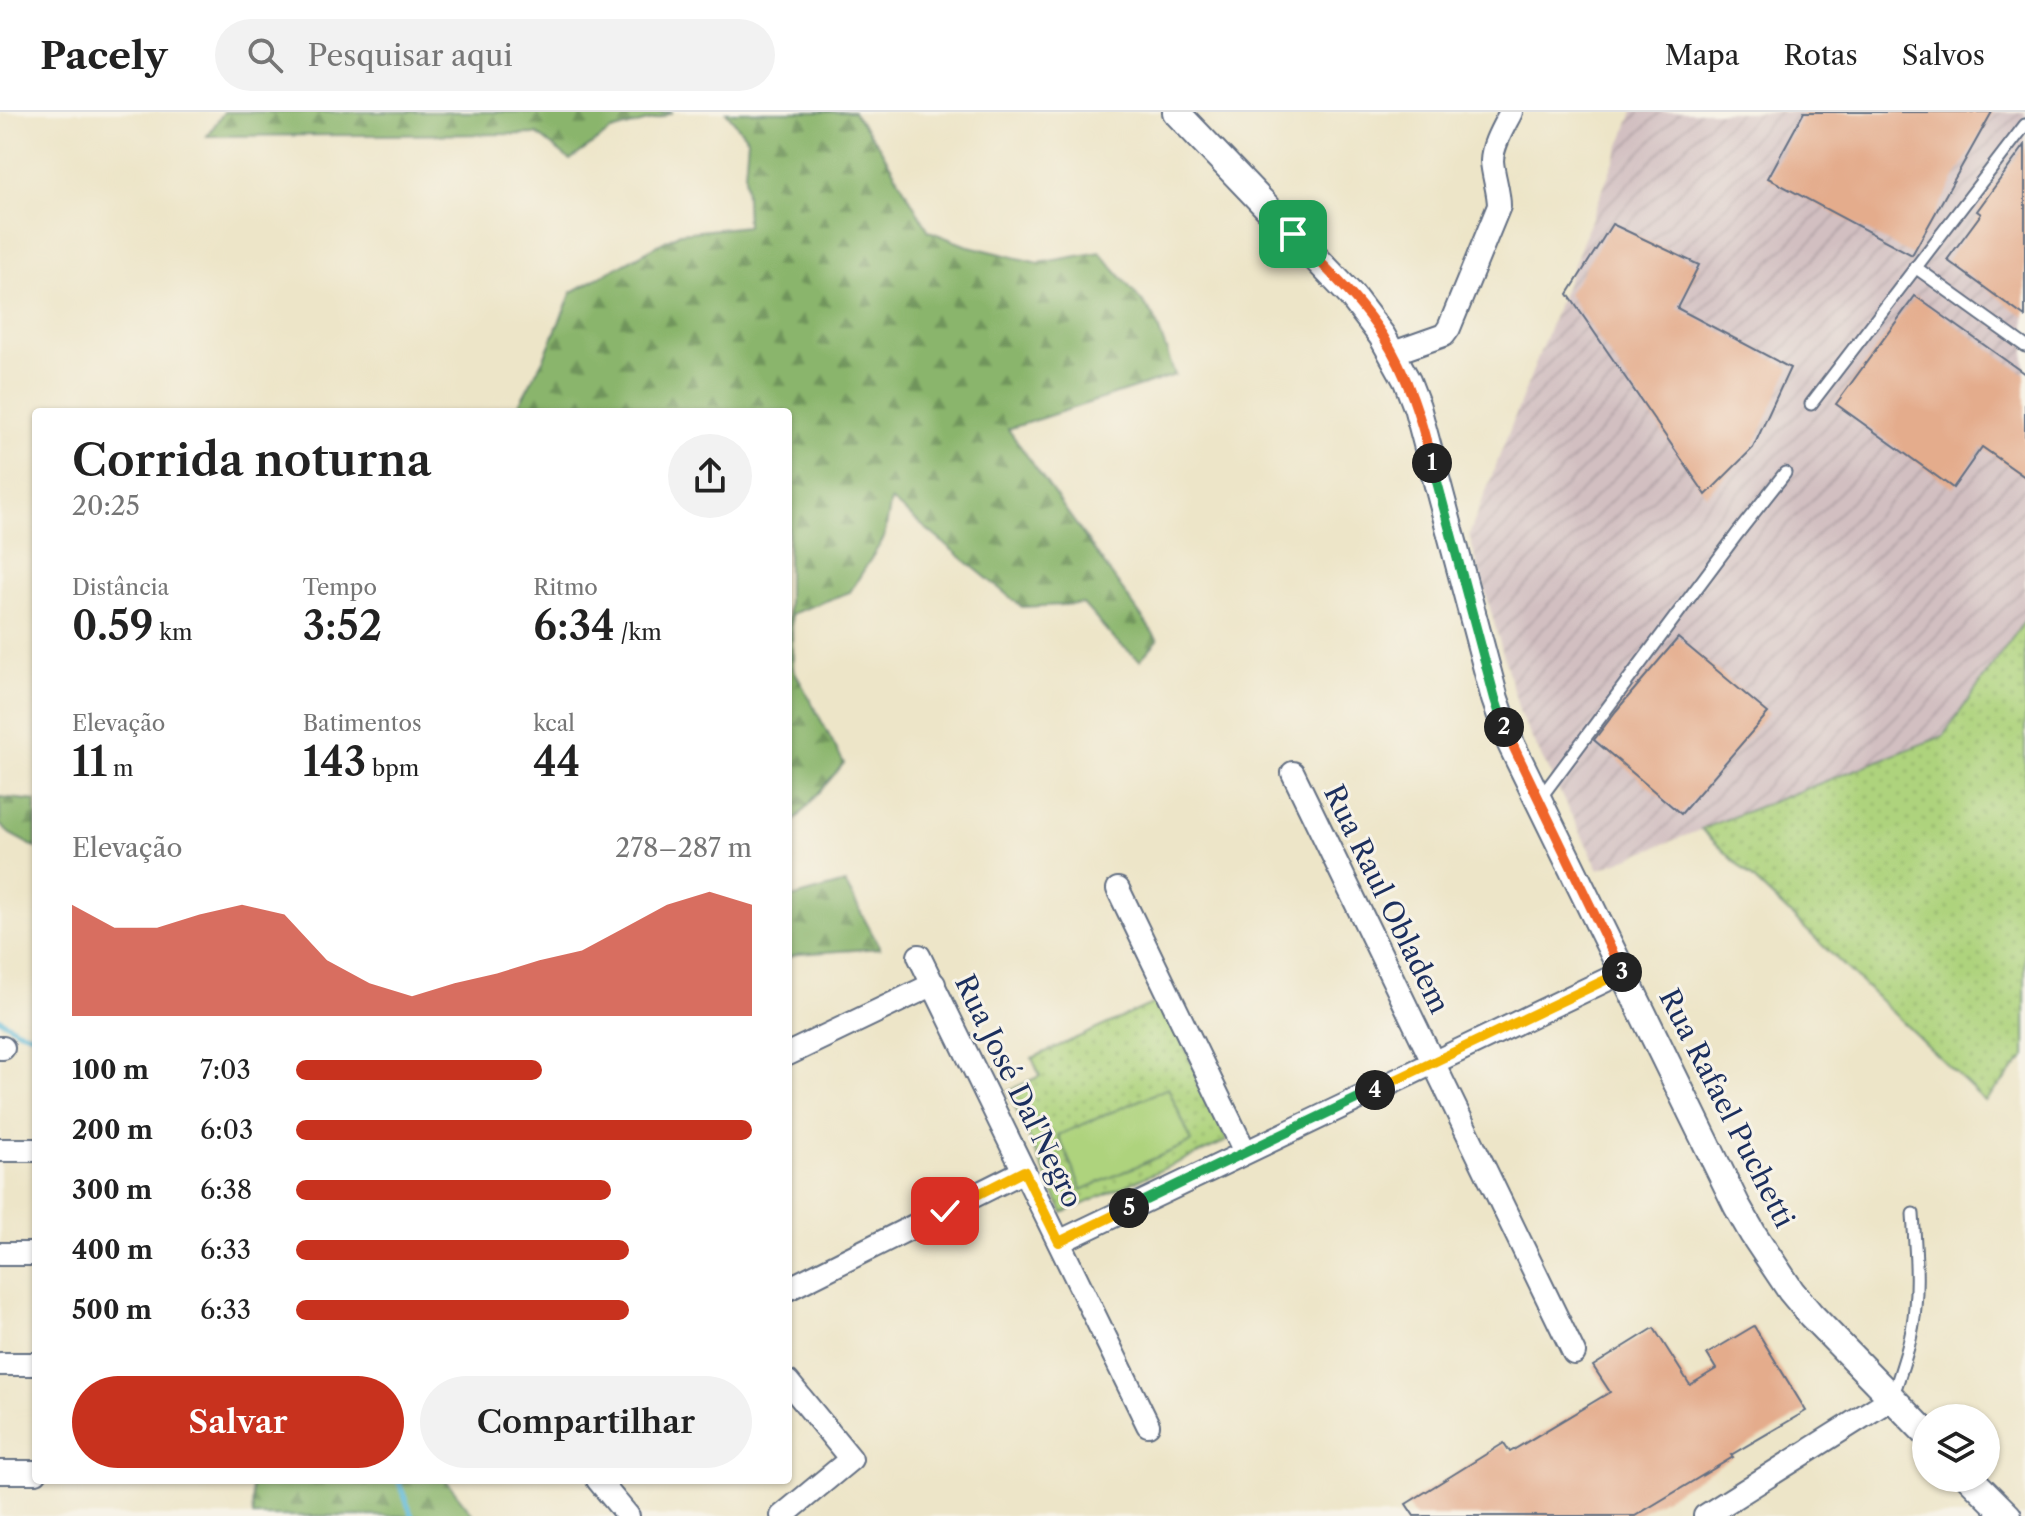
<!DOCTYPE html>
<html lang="pt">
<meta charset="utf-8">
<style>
:root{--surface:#fff;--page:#f2f2f2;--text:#222;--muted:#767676;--line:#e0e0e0;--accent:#c8321e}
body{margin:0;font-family:"Libre Caslon Text",serif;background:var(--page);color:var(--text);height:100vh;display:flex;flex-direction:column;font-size:30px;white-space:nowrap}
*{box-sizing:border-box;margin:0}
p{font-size:26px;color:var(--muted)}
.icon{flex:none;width:44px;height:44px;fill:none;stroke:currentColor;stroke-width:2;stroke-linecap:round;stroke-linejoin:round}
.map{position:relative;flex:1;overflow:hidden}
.panel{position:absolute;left:32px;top:296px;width:760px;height:1076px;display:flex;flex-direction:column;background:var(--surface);border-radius:8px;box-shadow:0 2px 6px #0004}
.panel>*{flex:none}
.tools{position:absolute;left:1912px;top:1292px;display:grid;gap:16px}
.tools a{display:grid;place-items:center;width:88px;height:88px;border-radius:50%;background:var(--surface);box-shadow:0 2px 6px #0004;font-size:40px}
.pin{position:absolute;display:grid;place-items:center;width:68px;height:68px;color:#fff;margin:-34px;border-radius:16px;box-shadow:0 4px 12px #0006}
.km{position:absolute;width:40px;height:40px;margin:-20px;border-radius:50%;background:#222;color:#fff;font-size:22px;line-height:40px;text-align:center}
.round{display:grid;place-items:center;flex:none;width:84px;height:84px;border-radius:42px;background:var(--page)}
.head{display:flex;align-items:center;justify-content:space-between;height:136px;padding:0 40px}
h1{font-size:44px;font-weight:600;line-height:60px}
.metrics{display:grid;grid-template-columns:repeat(3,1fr);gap:12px;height:136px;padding:8px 40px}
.metrics div{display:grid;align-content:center}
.metrics b{font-size:40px;font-weight:600}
.metrics small{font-size:22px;font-weight:400}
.metrics p{font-size:22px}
.chart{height:224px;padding:16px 40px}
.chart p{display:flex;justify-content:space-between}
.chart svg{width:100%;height:144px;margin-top:8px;fill:var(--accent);opacity:.7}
.primary-button{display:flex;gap:16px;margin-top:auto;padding:16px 40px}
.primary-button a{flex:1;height:92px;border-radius:48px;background:var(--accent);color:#fff;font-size:32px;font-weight:600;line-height:92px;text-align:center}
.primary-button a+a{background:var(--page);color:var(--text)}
ul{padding:0 40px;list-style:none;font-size:26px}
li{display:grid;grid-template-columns:128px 96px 1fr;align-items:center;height:60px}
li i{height:20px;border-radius:10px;background:var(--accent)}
header{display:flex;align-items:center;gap:48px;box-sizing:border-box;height:112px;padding:0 40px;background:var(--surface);border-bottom:2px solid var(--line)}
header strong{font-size:38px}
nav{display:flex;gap:44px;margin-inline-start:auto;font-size:28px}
.search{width:560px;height:72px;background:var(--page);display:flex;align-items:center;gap:20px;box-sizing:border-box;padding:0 28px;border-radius:44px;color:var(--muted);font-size:30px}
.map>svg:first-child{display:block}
</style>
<header>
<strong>Pacely</strong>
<div class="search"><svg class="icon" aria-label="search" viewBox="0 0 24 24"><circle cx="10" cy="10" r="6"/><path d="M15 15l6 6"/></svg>Pesquisar aqui</div>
<nav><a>Mapa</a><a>Rotas</a><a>Salvos</a></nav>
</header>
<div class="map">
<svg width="2025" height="1404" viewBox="0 0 2025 1404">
<defs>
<pattern id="industrial-furrows" width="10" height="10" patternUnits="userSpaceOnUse" patternTransform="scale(2)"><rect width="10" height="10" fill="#d2bfc1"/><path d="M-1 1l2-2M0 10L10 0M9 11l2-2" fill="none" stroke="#b4a4a8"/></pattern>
<pattern id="grass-dots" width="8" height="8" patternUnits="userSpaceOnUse" patternTransform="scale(2)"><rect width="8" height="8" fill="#aed37d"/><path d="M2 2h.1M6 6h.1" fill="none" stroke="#95b56e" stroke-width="1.8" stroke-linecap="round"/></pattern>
<pattern id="forest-firs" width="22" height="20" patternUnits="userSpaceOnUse" patternTransform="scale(2)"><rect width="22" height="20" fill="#8ab56c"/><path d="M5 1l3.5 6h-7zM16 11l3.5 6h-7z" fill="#70945c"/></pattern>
</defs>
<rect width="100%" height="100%" fill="#f7f3e8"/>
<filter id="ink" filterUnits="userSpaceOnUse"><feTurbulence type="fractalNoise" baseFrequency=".0125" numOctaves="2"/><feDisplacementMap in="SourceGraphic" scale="16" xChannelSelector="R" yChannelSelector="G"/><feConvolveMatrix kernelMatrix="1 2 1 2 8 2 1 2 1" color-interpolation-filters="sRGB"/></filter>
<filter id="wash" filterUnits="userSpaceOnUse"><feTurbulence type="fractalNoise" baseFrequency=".006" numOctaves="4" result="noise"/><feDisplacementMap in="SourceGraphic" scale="32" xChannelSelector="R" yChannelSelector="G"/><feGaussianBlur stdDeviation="1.8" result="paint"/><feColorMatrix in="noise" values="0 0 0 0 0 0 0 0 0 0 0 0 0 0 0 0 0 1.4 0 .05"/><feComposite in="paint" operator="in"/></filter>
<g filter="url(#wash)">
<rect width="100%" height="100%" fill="#ede5c8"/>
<path fill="url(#industrial-furrows)" d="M1633,0H2025V506L1943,624L1599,757L1521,605L1469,423Z"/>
<g fill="url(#grass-dots)" stroke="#64816e" stroke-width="2">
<path d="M2025,508V945L1985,989L1701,717L1943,624Z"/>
<path d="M1163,887L1227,1029L1063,1101L1008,979L1040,964L1032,946Z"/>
</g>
<g fill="url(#forest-firs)" stroke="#527265" stroke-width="2">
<path d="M224,0H673L659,6L611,19L570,48L537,22L207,24Z"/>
<path d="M726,0H853L879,34L929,119L965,133L1038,151L1100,140L1154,204L1175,263L1008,317L1158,528L1140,548L1115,528L1083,492L1022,495L891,388L884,426L850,480L791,502L793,556L844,651L788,717V300H515L544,246L572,180L680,121L747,114L745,61L748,27Z"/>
<path d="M0,685L36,689V736L10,722L0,713Z"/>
<path d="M845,771L880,836L798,842L788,846V787Z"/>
<path d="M251,1368H446L474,1404H253Z"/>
</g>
<path fill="#aed37d" stroke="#64816e" stroke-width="2" d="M1168,976L1192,1030L1082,1078L1058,1023Z"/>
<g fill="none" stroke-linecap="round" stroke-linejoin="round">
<g stroke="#5ab8d8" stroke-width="5">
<path d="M0,907L17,918L36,924"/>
<path d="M398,1368L412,1404"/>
</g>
</g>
<g id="blocks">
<g fill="#e4ac8c">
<path d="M1804,0H1992L1912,143L1768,66Z"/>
<path d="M2025,33V205L1947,148L1981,102L1977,99Z"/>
<path d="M1612,112L1699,153L1677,196L1790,256L1753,336L1706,383L1568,182Z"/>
<path d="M1915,184L2025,262V365L1982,335L1953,376L1836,292Z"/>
<path d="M1678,526L1768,601L1681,702L1594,628L1616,599Z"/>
<path d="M1754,1214L1806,1299L1731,1343L1733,1345L1635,1404H1414L1406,1392L1504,1331L1510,1340L1610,1280L1593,1254L1654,1216L1690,1273L1716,1257L1707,1242Z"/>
</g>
</g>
</g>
<g filter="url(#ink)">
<use href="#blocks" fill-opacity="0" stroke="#646f83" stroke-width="2"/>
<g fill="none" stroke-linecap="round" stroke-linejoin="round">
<defs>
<g id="service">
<path d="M1915,155L2025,234"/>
<path d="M1811,292L2025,13"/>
<path d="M1538,689L1737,422L1785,361"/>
<path d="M1892,1286C1902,1256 1913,1226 1915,1195C1918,1164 1915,1133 1913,1102"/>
</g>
<g id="minor">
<path d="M1393,241L1444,223L1449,216L1499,94C1499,79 1493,64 1492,49C1492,33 1504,14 1511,0"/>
<path d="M1293,661L1574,1241"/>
<path d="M1118,777L1245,1040"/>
<path d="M919,844L1148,1313"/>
<path d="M0,936H3"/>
<path d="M788,942L934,872"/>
<path d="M0,1038H36"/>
<path d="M1059,1130L1623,860"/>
<path d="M0,1142H36"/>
<path d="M788,1177L1024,1059"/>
<path d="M0,1252H36"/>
<path d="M0,1360H36"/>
<path d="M598,1368L628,1404"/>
<path d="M782,1404L851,1347L788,1270"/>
<path d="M1705,1404L1892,1286"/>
</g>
<g id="tertiary">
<path d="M1176,0L1351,183L1382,224L1407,269L1417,295L1495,587L1511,632L1737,1094L1753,1122L1791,1179L1811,1203L1926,1321"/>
<path d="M1970,1366L2008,1404"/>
</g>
</defs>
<use href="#service" stroke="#646f83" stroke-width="15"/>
<use href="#minor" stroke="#646f83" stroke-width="26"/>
<use href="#tertiary" stroke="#646f83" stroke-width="30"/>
<use href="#service" stroke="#fff" stroke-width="11"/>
<use href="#minor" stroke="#fff" stroke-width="22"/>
<use href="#tertiary" stroke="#fff" stroke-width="26"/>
</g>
</g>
<g fill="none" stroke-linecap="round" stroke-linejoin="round" filter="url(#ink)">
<defs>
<path id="split-1" d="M1293,122C1324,155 1359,186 1383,224C1408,263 1421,307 1432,351"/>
<path id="split-2" d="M1432,351L1495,587L1504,615"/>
<path id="split-3" d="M1504,615L1622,860"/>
<path id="split-4" d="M1375,978L1622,860"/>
<path id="split-5" d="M1129,1096L1375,978"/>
<path id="split-6" d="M945,1099L1024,1059L1059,1130L1129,1096"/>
</defs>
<use href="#split-1" stroke="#fff" stroke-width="16"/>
<use href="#split-2" stroke="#fff" stroke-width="16"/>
<use href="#split-3" stroke="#fff" stroke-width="16"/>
<use href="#split-4" stroke="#fff" stroke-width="16"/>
<use href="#split-5" stroke="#fff" stroke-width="16"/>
<use href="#split-6" stroke="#fff" stroke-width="16"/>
<use href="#split-1" stroke="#f0652b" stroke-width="10"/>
<use href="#split-2" stroke="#22a559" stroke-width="10"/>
<use href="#split-3" stroke="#f0652b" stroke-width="10"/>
<use href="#split-4" stroke="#f5b400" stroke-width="10"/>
<use href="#split-5" stroke="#22a559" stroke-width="10"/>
<use href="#split-6" stroke="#f5b400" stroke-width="10"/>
</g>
<g text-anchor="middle" stroke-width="6" stroke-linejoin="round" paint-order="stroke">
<g font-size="28" fill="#1b2f5e" stroke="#f7f3e8">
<text transform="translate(1387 787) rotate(64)" y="10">Rua Raul Obladem</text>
<text transform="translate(1019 979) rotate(64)" y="10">Rua José Dal'Negro</text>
<text transform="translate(1727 996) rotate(63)" y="10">Rua Rafael Puchetti</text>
</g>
</g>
</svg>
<div class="tools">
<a><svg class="icon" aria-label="layers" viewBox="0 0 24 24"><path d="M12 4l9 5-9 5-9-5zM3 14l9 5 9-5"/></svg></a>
</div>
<div class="pin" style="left:1293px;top:122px;background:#1e9e55"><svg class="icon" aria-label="arrive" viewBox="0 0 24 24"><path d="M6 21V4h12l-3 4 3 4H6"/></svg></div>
<div class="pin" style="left:945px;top:1099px;background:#d93025"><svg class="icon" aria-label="check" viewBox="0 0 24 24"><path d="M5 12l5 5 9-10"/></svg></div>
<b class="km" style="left:1432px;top:351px">1</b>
<b class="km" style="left:1504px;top:615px">2</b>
<b class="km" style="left:1622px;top:860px">3</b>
<b class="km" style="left:1375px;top:978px">4</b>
<b class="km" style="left:1129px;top:1096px">5</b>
<section class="panel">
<div class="head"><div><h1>Corrida noturna</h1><p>20:25</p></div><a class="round"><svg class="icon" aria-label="share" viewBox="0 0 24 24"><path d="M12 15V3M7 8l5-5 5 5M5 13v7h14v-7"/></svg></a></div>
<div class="metrics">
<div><p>Distância</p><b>0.59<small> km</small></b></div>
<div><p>Tempo</p><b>3:52</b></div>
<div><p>Ritmo</p><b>6:34<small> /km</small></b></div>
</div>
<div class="metrics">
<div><p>Elevação</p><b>11<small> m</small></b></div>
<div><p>Batimentos</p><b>143<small> bpm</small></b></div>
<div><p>kcal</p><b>44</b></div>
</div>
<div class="chart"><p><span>Elevação</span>278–287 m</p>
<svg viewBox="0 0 160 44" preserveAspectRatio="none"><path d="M0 44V10L10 17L20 17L30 13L40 10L50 13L60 27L70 34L80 38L90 34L100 31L110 27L120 24L130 17L140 10L150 6L160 10V44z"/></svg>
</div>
<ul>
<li><b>100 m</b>7:03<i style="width:54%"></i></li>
<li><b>200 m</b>6:03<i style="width:100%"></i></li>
<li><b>300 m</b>6:38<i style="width:69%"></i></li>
<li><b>400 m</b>6:33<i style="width:73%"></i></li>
<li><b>500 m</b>6:33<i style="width:73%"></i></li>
</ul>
<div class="primary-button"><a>Salvar</a><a>Compartilhar</a></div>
</section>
</div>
